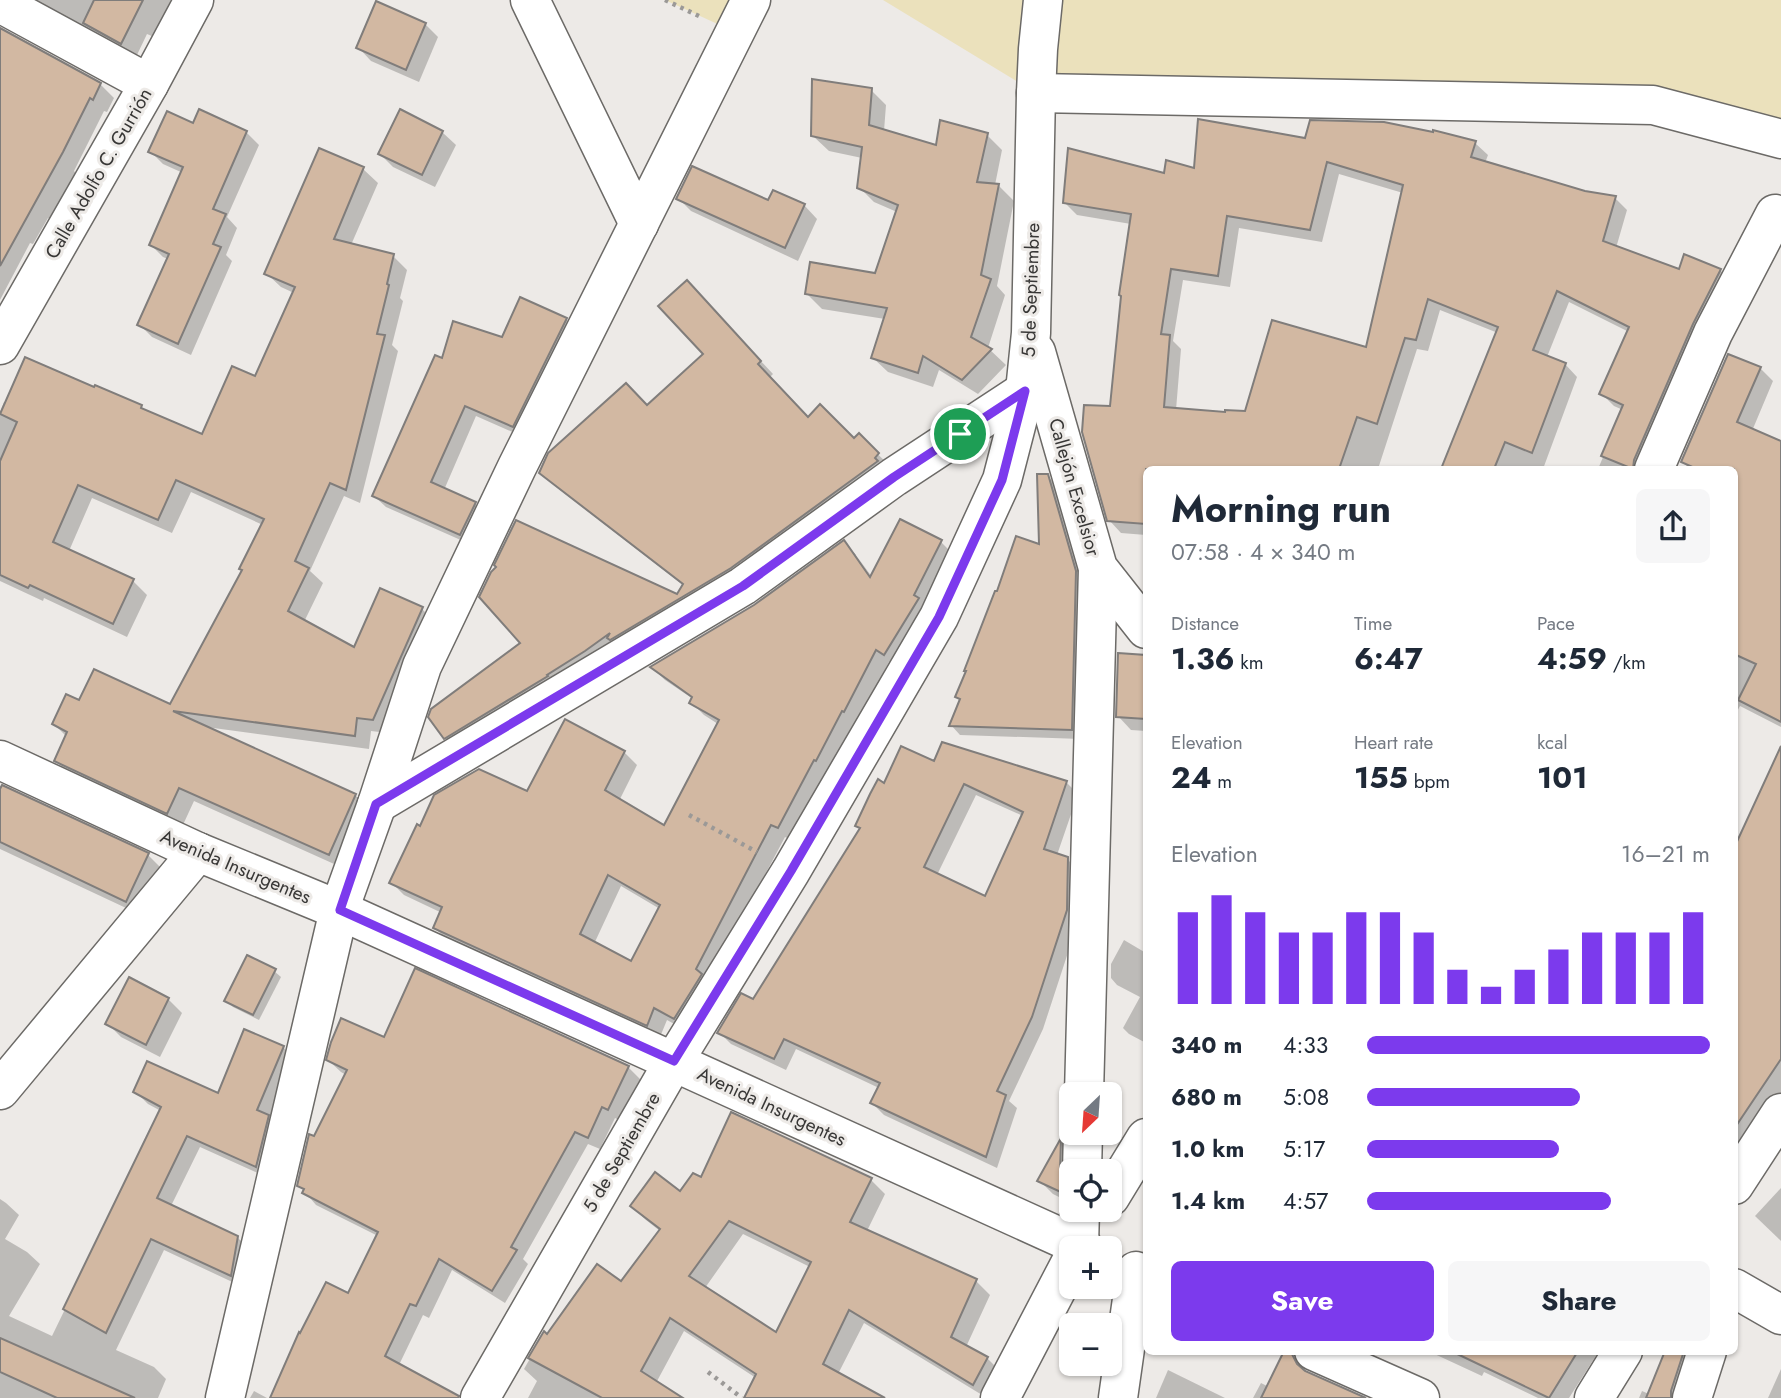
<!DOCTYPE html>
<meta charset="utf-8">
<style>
:root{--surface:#fff;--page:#f6f6f7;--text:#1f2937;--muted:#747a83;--accent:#7c3aed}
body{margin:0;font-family:Jost,sans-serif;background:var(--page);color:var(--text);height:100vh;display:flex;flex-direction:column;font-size:26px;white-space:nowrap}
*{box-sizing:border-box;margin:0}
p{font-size:23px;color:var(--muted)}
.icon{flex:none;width:38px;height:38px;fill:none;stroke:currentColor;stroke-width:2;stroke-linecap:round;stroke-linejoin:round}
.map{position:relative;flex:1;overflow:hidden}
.details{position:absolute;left:1143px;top:466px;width:595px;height:889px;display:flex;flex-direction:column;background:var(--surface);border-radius:10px;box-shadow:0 2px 5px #0004}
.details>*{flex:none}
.needle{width:46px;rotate:205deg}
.controls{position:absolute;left:1059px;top:1082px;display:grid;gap:14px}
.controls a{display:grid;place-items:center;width:63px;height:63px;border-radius:10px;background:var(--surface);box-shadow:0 2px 5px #0004;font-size:35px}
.pin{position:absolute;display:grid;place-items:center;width:60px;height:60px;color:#fff;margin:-30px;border:4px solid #fff;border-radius:50%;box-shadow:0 2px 7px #0007}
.round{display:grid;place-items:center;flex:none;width:74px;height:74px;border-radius:10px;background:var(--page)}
.summary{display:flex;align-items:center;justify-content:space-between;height:119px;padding:0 28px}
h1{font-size:38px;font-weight:700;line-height:52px}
.stats{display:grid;grid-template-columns:repeat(3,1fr);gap:10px;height:119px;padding:7px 28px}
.stats div{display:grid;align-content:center}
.stats b{font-size:30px;font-weight:700}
.stats small{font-size:19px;font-weight:400}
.stats p{font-size:19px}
.chart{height:196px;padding:14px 28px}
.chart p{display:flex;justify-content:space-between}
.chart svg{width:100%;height:126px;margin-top:7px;stroke:var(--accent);stroke-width:6}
.action{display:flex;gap:14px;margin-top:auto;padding:14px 28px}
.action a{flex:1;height:80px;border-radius:10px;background:var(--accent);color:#fff;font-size:28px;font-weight:700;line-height:80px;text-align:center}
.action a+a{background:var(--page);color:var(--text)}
ul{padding:0 28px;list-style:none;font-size:23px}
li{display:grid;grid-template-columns:112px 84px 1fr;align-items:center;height:52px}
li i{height:18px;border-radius:9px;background:var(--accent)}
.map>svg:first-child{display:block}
</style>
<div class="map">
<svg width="1781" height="1398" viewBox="0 0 1781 1398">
<rect width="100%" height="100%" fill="#edeae7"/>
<g fill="#ebe1bc">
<path d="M665,0H751L735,32Z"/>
<path d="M883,0H1781V139L1653,105L1036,93Z"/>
</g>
<g fill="#0003" fill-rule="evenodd">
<path d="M31,0H171L154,37L147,34L136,57Z"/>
<path d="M425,24L438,37L419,82L371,61L358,47Z"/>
<path d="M0,30L100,84L114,98L107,112L104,111L74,171L77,175L54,221L48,218L33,244L30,243L0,300Z"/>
<path d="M871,90L886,105L884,131L937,147L987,135L1002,150L995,185L999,186L1014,201L997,286L1005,295L988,348L1006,365L978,394L939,370L933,387L888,372L872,357L885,319L822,309L806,293L876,275L897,212L874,202L859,187L862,158L829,151L813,136Z"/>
<path d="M194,125L246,132L259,145L227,217L237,228L226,255L232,261L191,355L152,337L140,325L168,259L163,257L151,245L183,173L163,164L150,151Z"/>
<path d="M442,132L456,145L435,187L393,167L380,154Z"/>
<path d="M1306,140L1475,143L1488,155L1485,163L1585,193L1615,198L1627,210L1616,248L1680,271L1685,257L1721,271L1733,283L1647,469H1598L1623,410L1614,406L1602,394L1629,332L1569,302L1547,357L1565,364L1577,377L1543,469H1443L1498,333L1440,310L1428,351L1417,349L1378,469H1146V535L1121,533L1109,520L1112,408L1131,224L1077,215L1065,203L1166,175L1196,171ZM1339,174L1403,193L1367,349L1246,413L1226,414L1176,410L1181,349L1173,341L1183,280L1230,287L1239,228L1322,242Z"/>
<path d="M320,150L363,169L378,183L351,245L393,256L407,270L400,298L403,301L392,345L398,351L360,503L344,496L310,571L323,583L304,622L355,649L422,609L436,623L388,733L371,731L369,749L206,727L355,795L369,809L343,868L194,801L182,827L70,775L56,761L67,737L54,724L80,703L171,707L243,571L263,525L191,492L172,533L92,498L69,551L133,581L147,595L127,637L44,598L43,601L0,581V412L4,402L141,407L147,412L203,437L256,378L294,293L281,287L266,273Z"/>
<path d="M678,198L804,205L817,219L798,261L691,211Z"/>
<path d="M699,295L773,374L769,378L808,419L854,440L859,436L891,467L458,750L445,738L433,710L678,596L684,586L554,485L541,472L647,407L705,354Z"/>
<path d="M566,319L578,331L524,437L476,416L444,490L475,504L486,515L472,545L386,507L374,496L443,361Z"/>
<path d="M1760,368L1773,381L1752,431L1781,443V727L1740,706L1734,717V469H1690L1683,462Z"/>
<path d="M1047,476L1057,485L1085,582L1081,739L960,735L951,725L961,701L957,697L1041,546Z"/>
<path d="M844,542L856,555H852L873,586L876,584L856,555L872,577L941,542L954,555L897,666L889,662L857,724L791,840L785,837L708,982L687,1031L667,1020L660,1037L448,941L435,928L442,913L404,895L391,882L421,828L528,793L624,752L637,765L619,801L665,827L718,724L704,715L691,702L693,699L665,680L652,667L755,606ZM621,886L660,909L632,964L594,944Z"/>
<path d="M1119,658L1146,674V731L1131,730L1118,716Z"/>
<path d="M1781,750V1099L1761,1121L1754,1118L1734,1149V835L1741,838Z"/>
<path d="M935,763L1066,782L1078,794L1057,855L1067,859L1079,871L1078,922L1043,1029L1009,1101L1017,1108L997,1168L884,1115L872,1103L879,1088L796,1049L786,1070L731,1044L719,1032L754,1001L861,829L858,826L885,785ZM976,795L1023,816L986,898L937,875Z"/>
<path d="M0,786L148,855L162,869L141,915L0,849Z"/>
<path d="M1124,940L1146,953V1043L1129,1034L1123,1028L1140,997L1117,985L1111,978V964Z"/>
<path d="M274,971L281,977L259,1020L233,1007L226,1000Z"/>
<path d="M168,999L182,1013L160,1057L121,1037L108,1024Z"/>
<path d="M385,1040L628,1067L641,1080L621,1121L615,1118L600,1149L588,1144L523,1259L528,1264L505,1303L452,1270L429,1318L423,1315L399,1365L446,1398H272L349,1295L378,1236L316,1205L299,1185L315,1138L346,1075L341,1072L328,1060Z"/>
<path d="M283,1047L295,1060L269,1178L200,1147L171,1206L237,1237L250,1250L243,1287L164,1250L116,1350L154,1367L166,1379L158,1398H0V1199L6,1203L19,1215L5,1239L27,1252L40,1264L9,1316L52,1336L161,1111L148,1104L135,1091L219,1095Z"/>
<path d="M1061,1141L1074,1153L1071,1171V1203L1053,1194L1040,1181Z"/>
<path d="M702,1179L871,1180L885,1194L867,1231L976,1281L990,1295L966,1347L987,1358L1001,1372L987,1398L864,1323L838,1374L882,1398H746L756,1378L684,1331L656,1383L680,1398H528L537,1381L524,1369L544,1334L548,1336L621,1284L660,1231L646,1220L632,1206L681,1194ZM743,1234L810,1267L777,1335L705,1288Z"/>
<path d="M1781,1188V1241L1755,1216Z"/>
<path d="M1428,1351H1599L1569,1398H1538L1484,1372L1482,1376Z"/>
<path d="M1667,1351H1711L1692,1398H1639L1642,1391L1649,1394Z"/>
<path d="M1291,1355L1305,1369L1307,1374L1355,1398H1253L1261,1383L1269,1387Z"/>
<path d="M1781,1369V1398H1768Z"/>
<path d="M1168,1370L1225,1398H1156Z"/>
<path d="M254,1391L267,1398H250Z"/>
</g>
<g fill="#d2b8a2" stroke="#807d7b" stroke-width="2" fill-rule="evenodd">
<path d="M94,0H143L121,44L83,23Z"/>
<path d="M376,1L426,23L406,70L356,48Z"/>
<path d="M0,28L101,83L93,100L90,98L63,152L0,266Z"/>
<path d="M812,79L872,88L869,125L936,145L940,120L988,133L977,182L999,184L981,275L991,279L971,337L992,349L962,380L923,356L918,373L871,358L887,308L805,294L810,262L875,273L898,205L857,188L862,147L811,136Z"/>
<path d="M199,109L247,131L213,209L226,214L213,244L221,247L178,344L137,325L169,254L149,245L183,167L148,152L167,111L193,123Z"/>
<path d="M400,109L443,131L422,175L378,154Z"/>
<path d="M1198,119L1305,138L1310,120L1384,122L1433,132V130L1476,141L1471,157L1585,191L1616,196L1603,241L1679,269L1684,254L1721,269L1693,324L1634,460L1633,469L1601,456L1623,405L1599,394L1629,327L1557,291L1533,350L1566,363L1532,453L1505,442L1494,469H1441L1498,327L1428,299L1416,340L1405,338L1377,424L1357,417L1339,469H1146V524L1107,521L1082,432L1084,405L1110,406L1121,296L1119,295L1131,214L1063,203L1068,148L1164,173L1166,160L1194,168ZM1327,162L1403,185L1366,347L1272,320L1245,411L1225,410V412L1164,407L1170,335L1161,334L1171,269L1218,276L1227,216L1310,230Z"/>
<path d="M319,148L364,167L334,239L394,254L387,284L389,285L377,334L385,335L346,490L330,483L295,561L309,568L288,611L354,647L380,588L423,607L373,720L357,718L355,736L173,711L356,794L329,855L179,788L167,814L54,761L67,732L52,724L66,694L79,700L94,669L170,704L242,570L239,569L264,519L176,480L158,520L78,485L53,542L134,579L113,624L30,585L28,588L0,575V461L17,422L0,414L25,357L94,387L95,385L142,405L141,408L202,434L232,366L255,376L295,287L264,274Z"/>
<path d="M692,166L768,200L773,190L805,204L785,248L676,199Z"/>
<path d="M687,280L761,361L758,364L808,417L820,404L854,438L859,433L879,453L875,458L878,461L731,568L610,640L607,638L610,633L585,651L547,675L548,676L444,739L428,717L431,709L520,643L479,597L491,572L496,567L494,565L516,520L677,594L683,584L539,473L548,453L626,383L647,405L703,354L658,306Z"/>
<path d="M520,297L567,318L513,427L465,406L431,482L476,502L460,535L372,496L435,355L442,358L453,321L502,337Z"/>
<path d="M1728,354L1761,367L1737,422L1781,441V722L1738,700L1756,664L1734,654V469H1697L1681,462Z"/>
<path d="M1037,474H1048L1076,571L1072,730L949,726L960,699L955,697L966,671H964L995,591H997L1016,536L1039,544Z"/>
<path d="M900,519L942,540L914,595L919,598L884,655L876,650L844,712L842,711L816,761L814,760L778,828L771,825L696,969L702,974L674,1019L654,1008L647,1026L433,928L442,907L389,883L417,824L420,826L434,795L479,769L527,791L565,719L625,751L605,790L664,825L719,720L689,703L692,697L650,667L754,605L844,540L870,577ZM608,875L660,905L631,961L580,934Z"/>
<path d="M1118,653L1146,655V719L1116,717Z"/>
<path d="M942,742L1067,781L1044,849L1068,857L1067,910L1032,1017L997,1091L1006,1095L986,1157L870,1103L880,1083L784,1039L774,1059L717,1033L741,993L753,999L860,828L855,826L870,794L878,779L884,783L901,746L934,761ZM964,784L1023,812L985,896L924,867Z"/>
<path d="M1781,746V1059L1734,1129V848Z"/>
<path d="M2,785L149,853L126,902L0,842V789Z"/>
<path d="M247,955L276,969L253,1015L224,1001Z"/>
<path d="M415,968L629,1066L608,1110L602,1107L588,1138L575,1132L511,1247L517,1250L492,1291L439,1259L416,1306L410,1304L385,1356L459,1396L458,1398H270L299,1332L300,1333L326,1282L348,1293L378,1232L302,1193L304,1189L297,1186L309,1134L314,1136L347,1070L326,1060L331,1042L341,1018L384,1037Z"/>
<path d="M129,977L169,998L146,1045L105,1024Z"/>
<path d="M244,1029L284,1046L257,1110L269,1115L256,1167L187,1136L157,1198L238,1236L231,1276L151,1239L106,1333L63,1309L161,1107L133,1092L147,1061L218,1093Z"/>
<path d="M731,1112L872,1178L850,1222L977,1279L951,1337L988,1357L973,1385L849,1310L823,1364L885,1398H744L756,1374L670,1318L641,1371L683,1398H602L528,1358L544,1331L547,1334L597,1264L621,1281L660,1229L630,1206L655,1172L680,1191L693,1173L701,1177ZM729,1221L811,1262L776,1332L689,1276Z"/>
<path d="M1061,1138L1060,1171L1063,1182L1070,1189L1065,1194L1037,1181Z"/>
<path d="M0,1338L135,1398H57L0,1372Z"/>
<path d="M1284,1351L1292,1354L1297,1364L1305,1371L1366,1398H1261Z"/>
<path d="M1451,1351H1578L1549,1398Z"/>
<path d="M1665,1351H1684L1671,1391V1398H1646Z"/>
</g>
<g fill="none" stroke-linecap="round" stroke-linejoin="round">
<defs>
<g id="minor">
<path d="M530,0L639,224"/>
<path d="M0,3L149,84"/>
<path d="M1036,93L1653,105L1781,139"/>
<path d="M0,345L149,84L194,0"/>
<path d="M1036,352L1098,568L1146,629"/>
<path d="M1654,469L1713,333L1775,214"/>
<path d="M0,760L198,852L339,910L1084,1248"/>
<path d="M377,804L743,586L894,477L1025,391"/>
<path d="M0,1090L198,852"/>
<path d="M1084,1094L1098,568"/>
<path d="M1082,1171L1083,1132"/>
<path d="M1734,1185L1781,1113"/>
<path d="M1110,1197L1146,1138"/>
<path d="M1079,1246L1080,1209"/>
<path d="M1734,1288L1781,1315"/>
<path d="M1314,1351L1420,1398"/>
<path d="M225,1398L339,910L377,804L422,666L517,467L751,0"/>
<path d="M1000,1398L1071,1262"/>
<path d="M1118,1398L1136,1271"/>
<path d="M1594,1398L1623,1351"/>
<path d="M1692,1398L1707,1351"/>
</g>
<path id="tertiary" d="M480,1398L674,1061L791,871L939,617L1002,480L1025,391L1031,333L1036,93L1038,49L1043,0"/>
</defs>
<use href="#minor" stroke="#6c6a67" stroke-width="41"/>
<use href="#tertiary" stroke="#6c6a67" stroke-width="41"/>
<g stroke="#9b9997" stroke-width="4.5" stroke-dasharray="3.5 5" stroke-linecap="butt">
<path d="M665,0L699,16"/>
<path d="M689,815L757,852"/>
<path d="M708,1372L742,1398"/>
</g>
<use href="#minor" stroke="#fff" stroke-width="38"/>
<use href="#tertiary" stroke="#fff" stroke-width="38"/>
</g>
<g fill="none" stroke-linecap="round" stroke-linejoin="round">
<defs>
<path id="route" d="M1025,391L1002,480L939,617L791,871L674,1061L340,910L376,804L743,586L894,477Z"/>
</defs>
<use href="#route" stroke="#fff" stroke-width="14"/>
<use href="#route" stroke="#7c3aed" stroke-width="9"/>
</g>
<g text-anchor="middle" stroke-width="6" stroke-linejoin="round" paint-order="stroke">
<g font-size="19" fill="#383736" stroke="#edeae7">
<text transform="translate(98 173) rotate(-60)" y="7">Calle Adolfo C. Gurrión</text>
<text transform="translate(1030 290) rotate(-88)" y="7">5 de Septiembre</text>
<text transform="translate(1075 487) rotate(74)" y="7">Callejón Excelsior</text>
<text transform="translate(236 866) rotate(23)" y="7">Avenida Insurgentes</text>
<text transform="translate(772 1106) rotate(25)" y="7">Avenida Insurgentes</text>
<text transform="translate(621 1152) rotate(-60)" y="7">5 de Septiembre</text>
</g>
</g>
</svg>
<div class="controls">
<a><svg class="needle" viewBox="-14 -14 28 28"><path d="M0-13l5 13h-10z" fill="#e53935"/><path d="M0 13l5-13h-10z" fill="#747a83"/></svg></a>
<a><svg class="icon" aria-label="locate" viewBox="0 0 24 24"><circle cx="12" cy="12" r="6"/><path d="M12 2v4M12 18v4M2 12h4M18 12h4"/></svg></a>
<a>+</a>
<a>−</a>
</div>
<div class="pin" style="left:960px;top:434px;background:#1e9e55"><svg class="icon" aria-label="arrive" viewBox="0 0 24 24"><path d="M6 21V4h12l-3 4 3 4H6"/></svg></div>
<section class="details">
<div class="summary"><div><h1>Morning run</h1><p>07:58 · 4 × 340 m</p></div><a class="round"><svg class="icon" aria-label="share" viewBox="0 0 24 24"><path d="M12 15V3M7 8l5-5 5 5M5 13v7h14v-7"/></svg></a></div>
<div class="stats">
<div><p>Distance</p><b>1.36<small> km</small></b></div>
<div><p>Time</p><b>6:47</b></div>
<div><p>Pace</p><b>4:59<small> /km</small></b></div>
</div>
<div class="stats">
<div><p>Elevation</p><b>24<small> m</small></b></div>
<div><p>Heart rate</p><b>155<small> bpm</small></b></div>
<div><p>kcal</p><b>101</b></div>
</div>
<div class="chart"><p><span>Elevation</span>16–21 m</p>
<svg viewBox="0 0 160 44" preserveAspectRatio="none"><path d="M5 44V12M15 44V6M25 44V12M35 44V19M45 44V19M55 44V12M65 44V12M75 44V19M85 44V32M95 44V38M105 44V32M115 44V25M125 44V19M135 44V19M145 44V19M155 44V12"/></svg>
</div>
<ul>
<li><b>340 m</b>4:33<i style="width:100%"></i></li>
<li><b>680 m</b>5:08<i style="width:62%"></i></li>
<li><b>1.0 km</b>5:17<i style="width:56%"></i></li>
<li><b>1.4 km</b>4:57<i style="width:71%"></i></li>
</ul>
<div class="action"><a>Save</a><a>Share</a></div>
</section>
</div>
